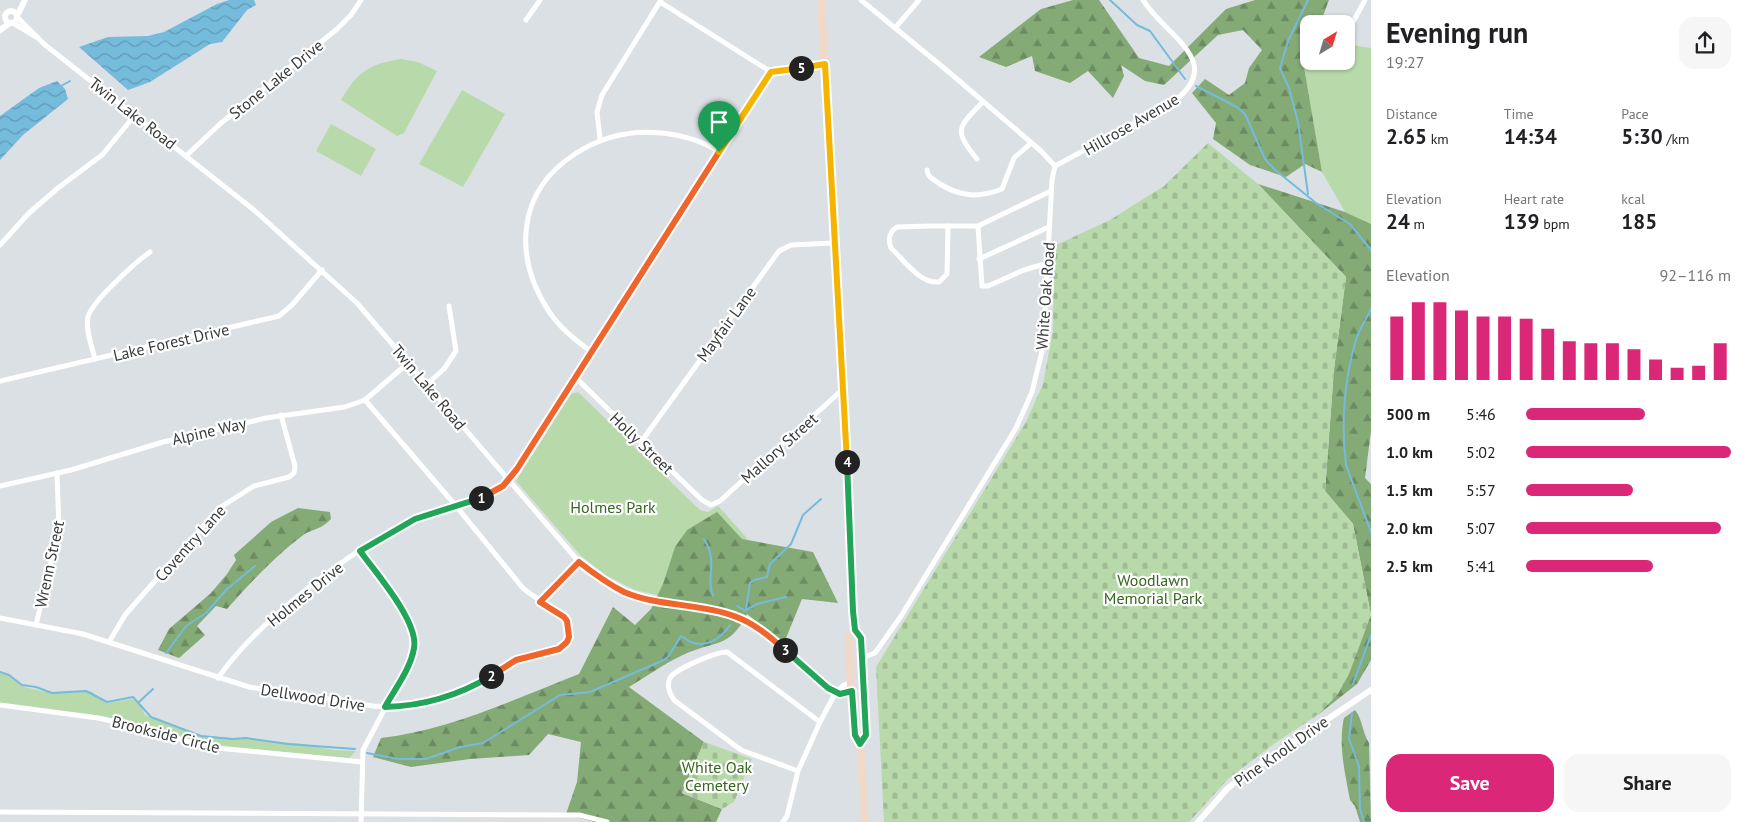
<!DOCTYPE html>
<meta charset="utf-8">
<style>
:root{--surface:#fff;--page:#f6f6f6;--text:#202124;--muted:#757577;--accent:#db2777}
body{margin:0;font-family:"PT Sans",sans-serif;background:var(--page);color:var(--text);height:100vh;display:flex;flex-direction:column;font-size:19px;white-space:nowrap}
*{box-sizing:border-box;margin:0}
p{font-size:16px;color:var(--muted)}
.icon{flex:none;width:28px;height:28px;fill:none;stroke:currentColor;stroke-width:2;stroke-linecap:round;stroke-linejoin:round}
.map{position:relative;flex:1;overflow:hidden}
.side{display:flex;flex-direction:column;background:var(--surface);width:375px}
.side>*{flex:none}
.needle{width:32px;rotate:38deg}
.tools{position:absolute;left:1300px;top:15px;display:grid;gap:10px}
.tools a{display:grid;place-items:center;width:55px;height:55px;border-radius:10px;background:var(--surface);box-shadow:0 1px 4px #0004;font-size:25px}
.pin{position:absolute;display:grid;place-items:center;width:42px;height:42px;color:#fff;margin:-51px -21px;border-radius:50% 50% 50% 0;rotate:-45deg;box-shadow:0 0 5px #0007}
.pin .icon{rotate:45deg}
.km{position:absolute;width:25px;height:25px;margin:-12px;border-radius:50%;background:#222;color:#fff;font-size:14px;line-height:25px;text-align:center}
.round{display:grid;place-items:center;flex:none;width:52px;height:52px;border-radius:15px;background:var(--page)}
.head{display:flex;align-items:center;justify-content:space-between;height:85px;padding:0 15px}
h1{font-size:28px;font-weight:700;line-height:38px}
.metrics{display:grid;grid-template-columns:repeat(3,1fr);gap:8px;height:85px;padding:5px 15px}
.metrics div{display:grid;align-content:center}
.metrics b{font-size:21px;font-weight:700}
.metrics small{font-size:14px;font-weight:400}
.metrics p{font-size:14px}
.chart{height:140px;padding:10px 15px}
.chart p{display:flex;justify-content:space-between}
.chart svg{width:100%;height:90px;margin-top:5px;stroke:var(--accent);stroke-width:6}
.cta{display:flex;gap:10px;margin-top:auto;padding:10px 15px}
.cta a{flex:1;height:58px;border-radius:15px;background:var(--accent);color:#fff;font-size:20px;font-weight:700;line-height:58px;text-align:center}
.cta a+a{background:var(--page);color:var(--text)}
ul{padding:0 15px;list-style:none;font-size:16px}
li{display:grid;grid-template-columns:80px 60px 1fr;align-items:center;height:38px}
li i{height:12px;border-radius:6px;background:var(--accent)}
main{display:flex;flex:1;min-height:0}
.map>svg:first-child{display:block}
</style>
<main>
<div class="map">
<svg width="1371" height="822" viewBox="0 0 1371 822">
<defs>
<pattern id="forest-firs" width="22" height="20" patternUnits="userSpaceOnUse" patternTransform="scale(1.25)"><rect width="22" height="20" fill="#84aa76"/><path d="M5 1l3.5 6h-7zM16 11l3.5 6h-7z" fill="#6d8b62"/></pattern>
<pattern id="cemetery-stones" width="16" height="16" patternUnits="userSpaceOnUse" patternTransform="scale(1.25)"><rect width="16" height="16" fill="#b8daab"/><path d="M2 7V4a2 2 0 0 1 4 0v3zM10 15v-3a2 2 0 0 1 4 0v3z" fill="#9fbc94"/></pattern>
<pattern id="water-waves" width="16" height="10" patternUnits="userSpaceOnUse" patternTransform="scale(1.25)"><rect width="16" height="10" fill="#75bbdc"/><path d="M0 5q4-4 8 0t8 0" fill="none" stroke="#6199b4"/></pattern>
</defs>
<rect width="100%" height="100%" fill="#dbe0e5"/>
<g fill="#b8daab">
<path d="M1346,44L1371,48V224L1345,212L1322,172L1303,61L1309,50V61H1346Z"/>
<path d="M401,59L418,62L437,71L404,133L397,136L341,100C357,72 369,64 401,59Z"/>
<path d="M462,90L505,114L463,187L419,164Z"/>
<path d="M331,124L376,149L361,176L316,151Z"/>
<path d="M578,392L700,510L708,512L718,506L720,508L746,537L759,565L674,599L635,590L607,576L581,556L516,481L571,394Z"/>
<path d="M0,673L6,674L25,687L46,692L91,691L107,703L132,699L139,703L145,715L197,735L304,744L334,750L356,751L349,758L213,746L103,716L0,703Z"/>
</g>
<g fill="url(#forest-firs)">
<path d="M1073,0H1099L1139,58L1169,66L1226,9L1255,0H1329L1320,24H1309V50L1303,61L1322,172L1305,164L1286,177L1250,165L1213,139L1216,123L1192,93L1205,79L1229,95L1245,83L1249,68L1262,50L1243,30L1218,35L1164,85L1145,81L1121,65L1124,76L1113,98L1088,71L1070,83L1035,71L1032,56L1006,67L979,57L1041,9Z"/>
<path d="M1258,184L1345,212L1371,224V431L1365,478L1371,484V615L1353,524L1325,491L1334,369L1346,277Z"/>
<path d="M298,508L330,512L331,519C320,531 312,528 302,536C274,557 250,583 227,609L216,606L197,626L205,635L179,658L158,650L169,629L211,593L227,574L236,560L234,555L271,522Z"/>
<path d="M717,512L742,539L813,552L838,603L802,599L784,643L747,614C730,649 712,641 683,655C665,663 647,676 629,687L704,742L682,793L722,809L716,822H594L566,814L577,782L581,742L548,734L529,755L470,759L411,767L373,757L381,738C449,730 515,699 579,674L613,607L635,625L651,609L663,584L675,547L687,530Z"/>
<path d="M1371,615V660L1357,684L1319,714L1313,710Z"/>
<path d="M1355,710C1363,720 1362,732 1369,743L1371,822H1360L1355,806L1350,800C1345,773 1338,745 1344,718Z"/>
</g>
<g fill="url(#cemetery-stones)">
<path d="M1208,143L1258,184L1346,277L1334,369L1325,491L1353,524L1371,615L1349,674L1338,694L1319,714L1278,741L1229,778L1189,822H884L876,667L1026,422L1043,384L1053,330L1054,246L1110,220L1164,186Z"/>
<path d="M704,742L752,759L734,802L722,809L682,793Z"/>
</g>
<g fill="url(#water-waves)">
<path d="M229,0H254L256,5L247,10L222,42L210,44L150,82L128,90L79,47L108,37L148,36L164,32L217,4Z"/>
<path d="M57,81L65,89L68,99L23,135L0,160V116L39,88Z"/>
</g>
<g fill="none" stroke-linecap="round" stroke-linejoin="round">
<g stroke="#75bbdc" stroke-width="2">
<path d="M1110,0L1137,25L1150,31L1185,79"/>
<path d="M61,86L70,81"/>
<path d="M1196,86L1237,107L1245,114L1265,159L1274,169L1316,203L1350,224L1371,250"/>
<path d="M1308,194L1298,122L1289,88L1280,68L1288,41L1308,0"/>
<path d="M1371,309C1366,319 1359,330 1356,340C1344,379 1341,425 1346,465L1371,532"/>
<path d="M704,539C719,563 705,574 713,596"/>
<path d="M737,606L744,610"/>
<path d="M746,609L750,583L754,580L767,577L770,564L791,544L803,515L821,499"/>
<path d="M744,611L757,604L786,597"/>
<path d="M166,653L186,626L206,613L227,589L255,566"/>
<path d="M0,672L9,675L22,685L36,687L52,693L86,691L107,702L133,697L151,717L201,736L232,739L246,738L288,744L355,749"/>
<path d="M1353,684L1371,635"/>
<path d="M139,702L153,689"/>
<path d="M1352,713L1349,739L1359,766L1360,809L1364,822"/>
<path d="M367,753L398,759H426L460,747L483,743L560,695L590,692L664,660L668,657L681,636C686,638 687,641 691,642C707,649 722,637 730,625"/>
</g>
<g stroke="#fff" stroke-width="5">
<path d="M861,0L950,73L1041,151L1055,166L1052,180L1043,347L1032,392L1016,428L901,616L875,653L862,658"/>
<path d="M660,2L771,72L825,64"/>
<path d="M17,17L44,44L254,210L357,303L579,562C611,585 636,599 675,605C695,609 717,609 736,616C771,630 800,664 829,688L840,694L852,691"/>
<path d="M526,20L540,0"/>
<path d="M13,23L38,38"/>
<path d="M895,28L919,0"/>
<path d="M1348,31L1365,0"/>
<path d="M600,139L597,112L602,95L661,0"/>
<path d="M187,155L220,124L337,29L351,15L361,0"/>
<path d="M977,159C953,130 958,127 983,102"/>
<path d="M1055,166L1172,103C1228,62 1165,36 1143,0"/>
<path d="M927,170C928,178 934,180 940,184C961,197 979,198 1002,189L1014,158L1031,143"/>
<path d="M928,226H948L947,274L939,282C920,284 904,260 891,248C888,240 889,232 897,227Z"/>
<path d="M948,226H978L1051,191"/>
<path d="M978,226L982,286H988L1024,270L1048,263"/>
<path d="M0,245L29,213L58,188L102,155L135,115"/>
<path d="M979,259L1049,227"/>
<path d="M592,352C576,341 561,329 550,313C513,258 516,192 575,154C601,137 630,130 661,133C681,135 703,141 719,152"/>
<path d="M95,359C92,347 85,329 88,317C92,301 136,262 150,252"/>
<path d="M576,378L702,500L711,505L720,501L843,389"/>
<path d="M0,381L279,316L292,305L322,270"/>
<path d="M427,384L444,369L456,351L449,306"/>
<path d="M641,442L779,251L791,245L833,243"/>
<path d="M0,486L71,470L163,442L266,418L345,407L365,400L408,363"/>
<path d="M360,551L410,624L415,645L410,661L363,750L361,822"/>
<path d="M540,603L579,562"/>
<path d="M0,618L83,634L249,687L373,706L401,707L435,701L473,687L516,661L563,647C588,619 537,603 522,587L456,506L365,400"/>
<path d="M36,625L59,529L57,473"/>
<path d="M109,642L125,615L219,508L254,486L289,477L294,473L295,466L281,415"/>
<path d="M218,678C257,622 351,549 413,520C444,506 481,505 508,481L771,72"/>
<path d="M0,705L98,718L142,728L207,747L362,762"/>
<path d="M798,771L741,750L674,700C670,694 666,686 670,678C675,669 716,652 727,652L820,722"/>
<path d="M0,812L579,815L607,822"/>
<path d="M783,822L787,816L798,771L820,722L836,692L844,685L852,683"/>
</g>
<g stroke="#fff" stroke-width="6">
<circle cx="11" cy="17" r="6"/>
<path d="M17,16L25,0"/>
<path d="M0,30L10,23"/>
<path d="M1198,822L1227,789L1243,776L1371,690"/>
</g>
<g stroke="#f0d9c9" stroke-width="8">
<path d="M821,0C832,204 845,407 853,611L855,630L861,638L864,687L866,735L860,744"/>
<path d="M855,630L849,637C851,664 849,723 860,744L865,822"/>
</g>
</g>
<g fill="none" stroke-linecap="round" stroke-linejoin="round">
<defs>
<path id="split-1" d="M481,498L503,486L517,469L719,152"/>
<path id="split-2" d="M481,498L415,519L360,551C376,573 419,622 414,648C411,668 395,689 385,707C424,706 458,696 491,676"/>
<path id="split-3" d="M491,676L516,660L559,649L567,642L569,637L567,621L564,617L540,602L579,562C593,573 608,584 624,592C659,607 699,603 734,616C754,623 769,636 785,650"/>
<path id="split-4" d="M785,650L828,688L840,694L852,691L855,735L860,744L866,735L861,638L855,630L853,611L847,462"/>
<path id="split-5" d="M801,68L825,64L847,462"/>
<path id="split-6" d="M719,152L771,72L801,68"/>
</defs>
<use href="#split-1" stroke="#fff" stroke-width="10"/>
<use href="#split-2" stroke="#fff" stroke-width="10"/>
<use href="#split-3" stroke="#fff" stroke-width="10"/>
<use href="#split-4" stroke="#fff" stroke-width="10"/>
<use href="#split-5" stroke="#fff" stroke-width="10"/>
<use href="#split-6" stroke="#fff" stroke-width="10"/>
<use href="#split-1" stroke="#f0652b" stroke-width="6"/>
<use href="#split-2" stroke="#22a559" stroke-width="6"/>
<use href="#split-3" stroke="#f0652b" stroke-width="6"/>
<use href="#split-4" stroke="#22a559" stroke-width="6"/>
<use href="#split-5" stroke="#f5b400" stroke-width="6"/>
<use href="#split-6" stroke="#f5b400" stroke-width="6"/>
</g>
<g text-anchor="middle" stroke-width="4.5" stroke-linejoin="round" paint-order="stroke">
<g font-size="16" fill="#383a3c" stroke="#fff">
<text transform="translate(276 79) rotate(-39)" y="6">Stone Lake Drive</text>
<text transform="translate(133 113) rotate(38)" y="6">Twin Lake Road</text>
<text transform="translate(1131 124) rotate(-30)" y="6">Hillrose Avenue</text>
<text transform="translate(1045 296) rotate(-86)" y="6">White Oak Road</text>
<text transform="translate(726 324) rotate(-54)" y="6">Mayfair Lane</text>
<text transform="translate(171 342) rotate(-13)" y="6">Lake Forest Drive</text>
<text transform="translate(429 387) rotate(50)" y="6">Twin Lake Road</text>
<text transform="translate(209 431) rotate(-13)" y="6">Alpine Way</text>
<text transform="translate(642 443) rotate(44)" y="6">Holly Street</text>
<text transform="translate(779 448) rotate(-42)" y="6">Mallory Street</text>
<text transform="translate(190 543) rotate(-48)" y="6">Coventry Lane</text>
<text transform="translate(49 564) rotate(-78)" y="6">Wrenn Street</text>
<text transform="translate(305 594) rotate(-39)" y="6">Holmes Drive</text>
<text transform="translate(313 697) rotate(9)" y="6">Dellwood Drive</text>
<text transform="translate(166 734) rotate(14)" y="6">Brookside Circle</text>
<text transform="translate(1281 751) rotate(-35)" y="6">Pine Knoll Drive</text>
</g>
<g font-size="16" fill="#36661f" stroke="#fff">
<text x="613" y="513">Holmes Park</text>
<text x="1153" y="586">Woodlawn<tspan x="1153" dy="18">Memorial Park</tspan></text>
<text x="717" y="773">White Oak<tspan x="717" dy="18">Cemetery</tspan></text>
</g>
</g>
</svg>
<div class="tools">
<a><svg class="needle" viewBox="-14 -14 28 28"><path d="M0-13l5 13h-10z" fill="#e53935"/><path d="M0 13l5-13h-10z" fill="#757577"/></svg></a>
</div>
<div class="pin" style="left:719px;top:152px;background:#1e9e55"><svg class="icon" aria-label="arrive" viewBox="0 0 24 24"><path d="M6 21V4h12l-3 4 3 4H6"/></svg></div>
<b class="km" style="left:481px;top:498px">1</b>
<b class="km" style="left:491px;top:676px">2</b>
<b class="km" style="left:785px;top:650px">3</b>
<b class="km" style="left:847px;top:462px">4</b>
<b class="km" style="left:801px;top:68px">5</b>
</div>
<section class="side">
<div class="head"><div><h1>Evening run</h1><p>19:27</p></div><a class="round"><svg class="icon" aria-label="share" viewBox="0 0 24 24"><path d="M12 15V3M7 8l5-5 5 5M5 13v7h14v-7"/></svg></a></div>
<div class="metrics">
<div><p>Distance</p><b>2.65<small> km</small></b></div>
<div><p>Time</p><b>14:34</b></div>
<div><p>Pace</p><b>5:30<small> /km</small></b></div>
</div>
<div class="metrics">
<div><p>Elevation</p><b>24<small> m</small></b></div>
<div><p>Heart rate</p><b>139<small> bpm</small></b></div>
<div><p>kcal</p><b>185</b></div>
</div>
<div class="chart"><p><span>Elevation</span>92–116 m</p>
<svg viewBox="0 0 160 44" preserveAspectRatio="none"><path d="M5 44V13M15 44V6M25 44V6M35 44V10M45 44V13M55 44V13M65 44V14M75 44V19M85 44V25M95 44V26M105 44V26M115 44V29M125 44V34M135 44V38M145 44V37M155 44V26"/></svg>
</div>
<ul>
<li><b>500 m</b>5:46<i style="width:58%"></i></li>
<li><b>1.0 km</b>5:02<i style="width:100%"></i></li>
<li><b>1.5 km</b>5:57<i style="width:52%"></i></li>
<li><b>2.0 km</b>5:07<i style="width:95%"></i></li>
<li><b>2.5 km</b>5:41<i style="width:62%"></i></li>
</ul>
<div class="cta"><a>Save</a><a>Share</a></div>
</section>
</main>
